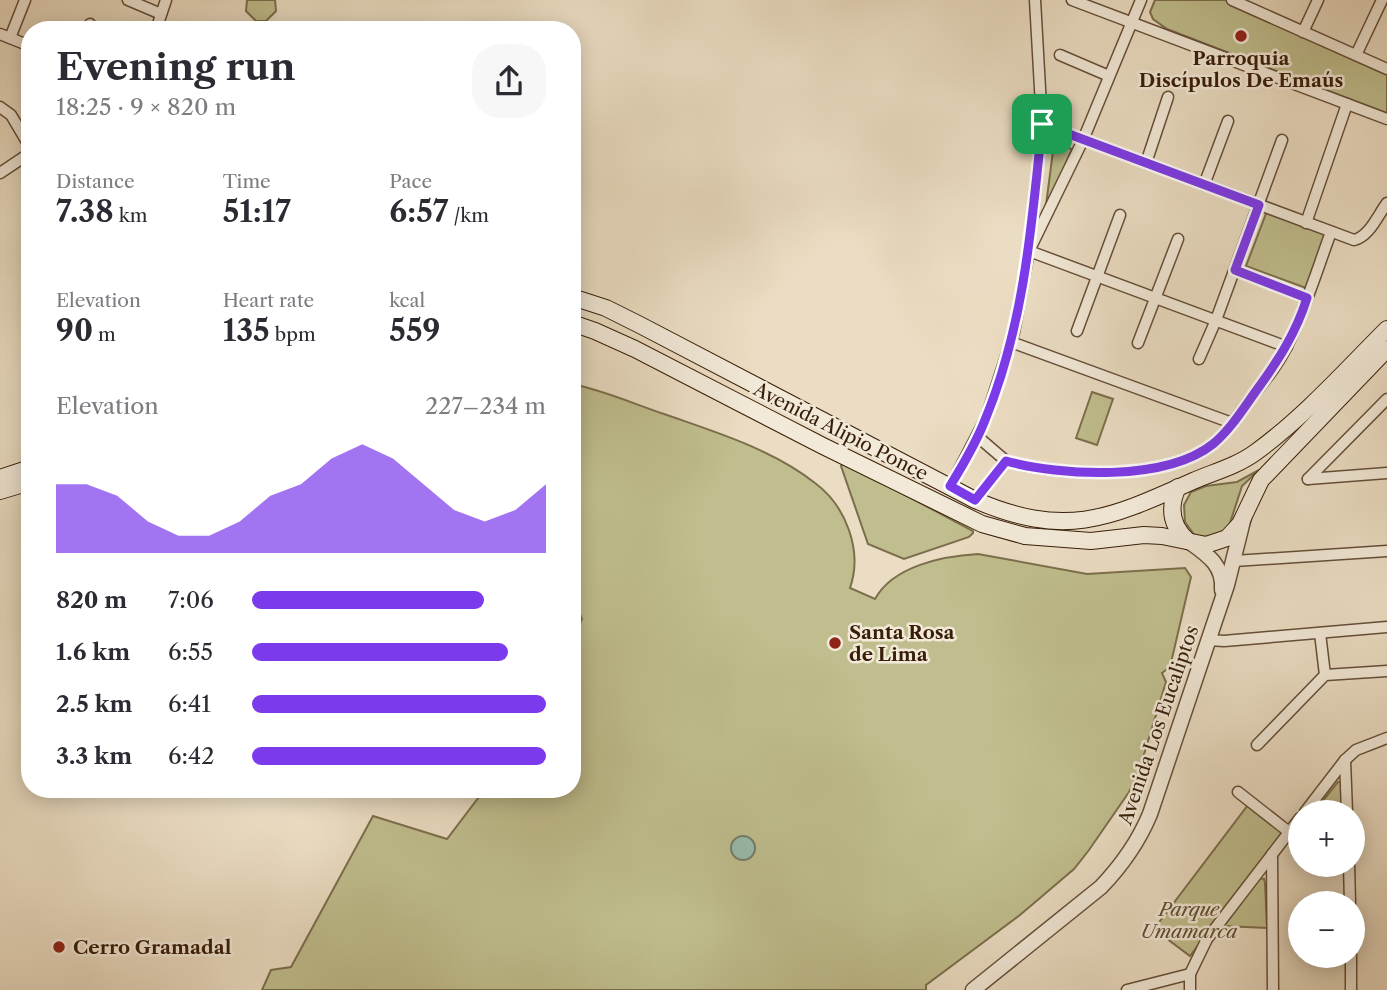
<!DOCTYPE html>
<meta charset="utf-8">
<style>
:root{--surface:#fff;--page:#f7f7f7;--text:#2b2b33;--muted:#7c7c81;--accent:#7c3aed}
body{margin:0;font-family:"Libre Caslon Text",serif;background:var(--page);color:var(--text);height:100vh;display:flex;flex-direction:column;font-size:26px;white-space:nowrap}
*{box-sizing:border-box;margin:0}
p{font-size:23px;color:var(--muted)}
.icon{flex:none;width:38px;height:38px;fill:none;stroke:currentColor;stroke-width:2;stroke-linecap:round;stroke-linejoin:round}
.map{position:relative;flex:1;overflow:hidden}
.drawer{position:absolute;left:21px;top:21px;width:560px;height:777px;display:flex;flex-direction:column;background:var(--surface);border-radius:28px;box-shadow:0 4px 18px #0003}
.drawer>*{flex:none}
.buttons{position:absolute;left:1288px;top:800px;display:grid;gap:14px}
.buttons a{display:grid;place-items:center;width:77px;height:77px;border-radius:50%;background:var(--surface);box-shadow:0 4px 18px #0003;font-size:35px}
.pin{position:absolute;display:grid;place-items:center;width:60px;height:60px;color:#fff;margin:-30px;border-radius:14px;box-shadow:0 4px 10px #0006}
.round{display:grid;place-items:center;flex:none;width:74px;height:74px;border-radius:28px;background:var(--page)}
.summary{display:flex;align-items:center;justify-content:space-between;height:119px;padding:0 35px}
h1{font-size:38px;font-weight:800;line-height:52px}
.figures{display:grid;grid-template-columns:repeat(3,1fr);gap:10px;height:119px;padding:7px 35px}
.figures div{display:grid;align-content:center}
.figures b{font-size:30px;font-weight:800}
.figures small{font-size:19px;font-weight:400}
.figures p{font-size:19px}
.chart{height:196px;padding:14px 35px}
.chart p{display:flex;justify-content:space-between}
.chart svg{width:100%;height:126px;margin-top:7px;fill:var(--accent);opacity:.7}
ul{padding:0 35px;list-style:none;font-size:23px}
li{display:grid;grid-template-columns:112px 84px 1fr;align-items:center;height:52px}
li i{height:18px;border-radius:9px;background:var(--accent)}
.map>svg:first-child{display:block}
</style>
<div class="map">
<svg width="1387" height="990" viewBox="0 0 1387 990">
<rect width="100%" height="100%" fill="#ebddc3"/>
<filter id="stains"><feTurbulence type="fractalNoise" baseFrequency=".00286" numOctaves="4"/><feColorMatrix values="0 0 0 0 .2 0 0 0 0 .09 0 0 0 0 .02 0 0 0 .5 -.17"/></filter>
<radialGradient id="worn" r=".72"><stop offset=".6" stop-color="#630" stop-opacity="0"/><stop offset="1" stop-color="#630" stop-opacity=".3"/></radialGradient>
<g fill="#c0be8e" stroke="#7c6e4c" stroke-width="2">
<path d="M247,0H275L276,11L266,21H256L246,11Z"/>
<path d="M1155,0H1227L1387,71V114L1167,29L1153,19L1150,12Z"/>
<path d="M1054,143L1072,149L1045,213Z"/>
<path d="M1267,211L1326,233L1306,288L1246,266Z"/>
<path d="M572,384C603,390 634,404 664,414C715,432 772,449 815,483C846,506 863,551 850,588L875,599C893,566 943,556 978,554L1087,574L1185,568L1191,577L1170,667L1162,673L1166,682L1138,774L1129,792L1089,850L1074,869L1020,915L926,985V990H262L271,970L291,967L373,816L447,839L485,789H572V641L582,619L572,596Z"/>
<path d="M1092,392L1113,399L1097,445L1076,438Z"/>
<path d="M843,462L973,531V533L969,537L904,559L868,544L841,466Z"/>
<path d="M1259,470L1242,486L1228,529L1212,539L1195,536L1185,522L1184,505L1191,492L1206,486L1237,482Z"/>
<path d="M1338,782H1341L1343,812H1314Z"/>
<path d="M1248,805L1283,832L1190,956L1154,929Z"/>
<path d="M1258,878L1264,879L1265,883L1267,928L1224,926Z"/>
</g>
<circle fill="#99bdaf" stroke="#727d6d" stroke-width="2" cx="743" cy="848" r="12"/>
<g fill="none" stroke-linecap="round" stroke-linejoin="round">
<defs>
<g id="minor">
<path d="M128,0L161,14"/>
<path d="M1035,0L1042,124L1029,251L1287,347"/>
<path d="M1072,0L1387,119"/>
<path d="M1232,0L1387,69"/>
<path d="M88,30L90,24"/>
<path d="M156,30L166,0"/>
<path d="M1303,32L1318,0"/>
<path d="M0,34L30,46"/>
<path d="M10,38L25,0"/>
<path d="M1060,55L1109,76"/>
<path d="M1356,55L1382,0"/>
<path d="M0,107L11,115L30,147"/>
<path d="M1042,124L1354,240C1369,237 1378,215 1387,203"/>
<path d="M1146,163L1168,97"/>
<path d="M0,173L30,153"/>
<path d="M1204,185L1228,121"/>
<path d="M1306,223L1347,104"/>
<path d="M1235,270L1307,298"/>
<path d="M1077,331L1120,215"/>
<path d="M1011,342L1232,423"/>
<path d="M1138,343L1178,239"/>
<path d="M1199,359L1216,320L1282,140"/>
<path d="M978,437L1006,461"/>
<path d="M1308,479L1387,399"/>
<path d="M1308,479L1387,473"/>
<path d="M950,487L986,418L1014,332L1029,251L1083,140L1141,0"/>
<path d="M975,500L1006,461C1061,476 1166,482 1213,444C1226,433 1237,417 1247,403C1261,385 1277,367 1287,346C1305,310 1317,270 1331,232"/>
<path d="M1234,561L1387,551"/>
<path d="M1320,633L1325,675"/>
<path d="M1208,640L1224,641L1387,627"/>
<path d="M1257,745L1325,675L1387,671"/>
<path d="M1345,760L1347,812"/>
<path d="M1238,792L1289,832"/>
<path d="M1305,812L1345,760L1356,750L1387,738"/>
<path d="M1272,854L1273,990"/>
<path d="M1349,864L1350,903"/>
<path d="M1351,956V990"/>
<path d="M1127,990L1190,974"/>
<path d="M1190,990V974L1207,939L1300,818"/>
</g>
<g id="tertiary">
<path d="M1191,543C1208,555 1224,566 1222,590"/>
<path d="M973,990L1101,887C1122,865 1138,843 1150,814L1227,585L1244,517"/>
</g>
<g id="secondary">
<path d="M572,297L606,308L640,325L975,500C1066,539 1108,519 1193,481C1214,472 1237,466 1256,452C1304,417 1345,371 1387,329"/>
<path d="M572,323L595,331L635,349L823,446L982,524L1025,536L1091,541L1144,535L1162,536L1206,545L1227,538L1240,524L1261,480L1387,349"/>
<path d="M0,478L30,468"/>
<path d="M1178,487C1168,508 1171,526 1188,541"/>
<path d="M0,491L30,482"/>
</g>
</defs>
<use href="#minor" stroke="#654e38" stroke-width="13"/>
<use href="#tertiary" stroke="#654e38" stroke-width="17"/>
<use href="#secondary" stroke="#381e09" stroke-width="18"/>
<use href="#minor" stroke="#f2e9d8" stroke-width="10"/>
<use href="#tertiary" stroke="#f2e9d8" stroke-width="14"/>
<use href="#secondary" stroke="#f2e9d8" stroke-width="16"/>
</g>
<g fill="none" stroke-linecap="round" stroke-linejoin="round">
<defs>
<path id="route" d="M1042,124L1259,205L1235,270L1307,298C1296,333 1278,361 1256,391C1243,409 1230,430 1213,444C1165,482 1061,476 1006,461L975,500L950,486C963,465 976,443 985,420C1024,326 1032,224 1042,124Z"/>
</defs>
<use href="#route" stroke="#fff" stroke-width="14"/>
<use href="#route" stroke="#7c3aed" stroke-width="9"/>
</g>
<g fill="#8f2418" stroke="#f2e9d8" stroke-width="2.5">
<circle cx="1241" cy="36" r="7"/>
<circle cx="835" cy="643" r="7"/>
<circle cx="59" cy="947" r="7"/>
</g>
<g text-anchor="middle" stroke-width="5" stroke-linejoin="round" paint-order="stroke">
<g font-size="19" font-weight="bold" fill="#381e09" stroke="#f2e9d8" text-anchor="start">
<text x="1241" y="65" text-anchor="middle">Parroquia<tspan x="1241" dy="22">Discípulos De Emaús</tspan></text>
<text x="849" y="639">Santa Rosa<tspan x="849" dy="22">de Lima</tspan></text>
<text x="73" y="954">Cerro Gramadal</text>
</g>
<g font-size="19" fill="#381e09" stroke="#f2e9d8">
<text transform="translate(841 431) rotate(27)" y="7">Avenida Alipio Ponce</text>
<text transform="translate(1158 725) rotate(-71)" y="7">Avenida Los Eucaliptos</text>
</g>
<g font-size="19" font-style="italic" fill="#614e31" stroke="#f2e9d8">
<text x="1189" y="916">Parque<tspan x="1189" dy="22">Umamarca</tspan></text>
</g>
</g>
<rect width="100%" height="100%" filter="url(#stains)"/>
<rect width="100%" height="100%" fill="url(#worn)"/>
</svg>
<div class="buttons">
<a>+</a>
<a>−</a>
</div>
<div class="pin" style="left:1042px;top:124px;background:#1e9e55"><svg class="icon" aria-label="arrive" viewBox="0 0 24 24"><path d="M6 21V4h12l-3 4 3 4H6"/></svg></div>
<section class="drawer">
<div class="summary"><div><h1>Evening run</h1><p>18:25 · 9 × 820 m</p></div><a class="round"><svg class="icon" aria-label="share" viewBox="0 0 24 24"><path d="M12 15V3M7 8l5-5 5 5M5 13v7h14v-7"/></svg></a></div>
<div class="figures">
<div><p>Distance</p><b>7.38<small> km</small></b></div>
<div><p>Time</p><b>51:17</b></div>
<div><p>Pace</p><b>6:57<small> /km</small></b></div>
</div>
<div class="figures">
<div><p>Elevation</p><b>90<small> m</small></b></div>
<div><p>Heart rate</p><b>135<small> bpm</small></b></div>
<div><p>kcal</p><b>559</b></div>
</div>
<div class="chart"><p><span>Elevation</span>227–234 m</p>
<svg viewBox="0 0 160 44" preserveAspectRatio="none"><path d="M0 44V20L10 20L20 24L30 33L40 38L50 38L60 33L70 24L80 20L90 11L100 6L110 11L120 20L130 29L140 33L150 29L160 20V44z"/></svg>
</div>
<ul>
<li><b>820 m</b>7:06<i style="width:79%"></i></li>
<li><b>1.6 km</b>6:55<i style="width:87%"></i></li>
<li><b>2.5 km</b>6:41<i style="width:100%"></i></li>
<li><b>3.3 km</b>6:42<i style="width:100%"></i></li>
</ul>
</section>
</div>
